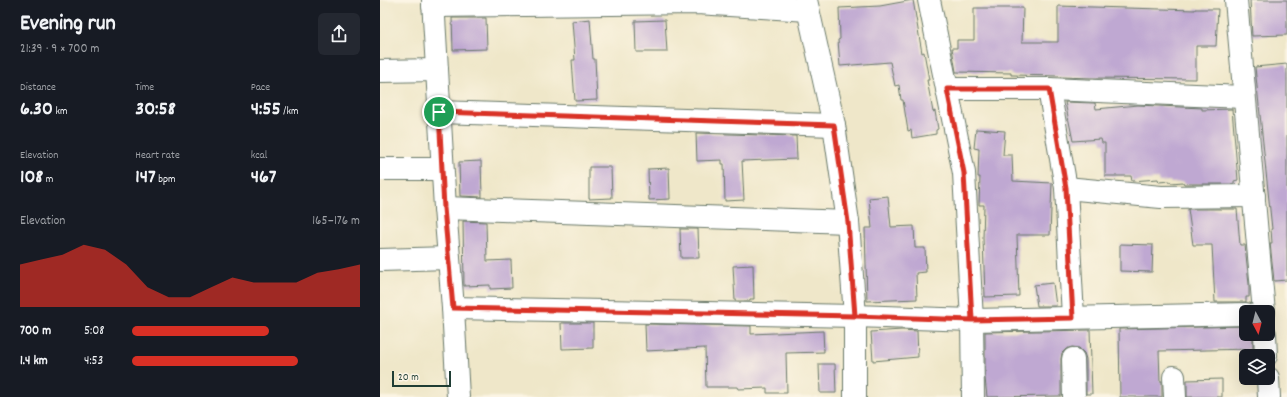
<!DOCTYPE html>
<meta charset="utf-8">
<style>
:root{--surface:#171b24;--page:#242831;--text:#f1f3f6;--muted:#9ea1a6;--accent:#d93025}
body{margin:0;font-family:Dekko,sans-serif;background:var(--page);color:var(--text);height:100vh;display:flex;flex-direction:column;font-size:15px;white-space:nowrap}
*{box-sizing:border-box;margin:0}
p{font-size:13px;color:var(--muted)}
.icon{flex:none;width:22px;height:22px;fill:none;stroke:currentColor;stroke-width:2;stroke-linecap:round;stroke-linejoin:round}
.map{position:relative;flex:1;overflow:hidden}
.sheet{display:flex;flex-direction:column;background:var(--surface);width:380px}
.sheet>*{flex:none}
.needle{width:26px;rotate:173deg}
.controls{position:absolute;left:859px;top:305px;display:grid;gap:8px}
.controls a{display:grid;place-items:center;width:36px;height:36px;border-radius:6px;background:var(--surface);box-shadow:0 4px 16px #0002;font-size:20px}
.scale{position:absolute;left:12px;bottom:10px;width:59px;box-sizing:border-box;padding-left:4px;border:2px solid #1f3d34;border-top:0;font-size:11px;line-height:14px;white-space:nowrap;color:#1f3d34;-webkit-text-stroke:3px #fcf5e5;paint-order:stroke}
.pin{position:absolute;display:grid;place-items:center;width:34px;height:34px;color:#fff;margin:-17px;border:2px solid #fff;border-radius:50%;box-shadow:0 1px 4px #0007}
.round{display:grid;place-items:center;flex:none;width:42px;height:42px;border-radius:6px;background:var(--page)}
.overview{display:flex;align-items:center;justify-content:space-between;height:68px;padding:0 20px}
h1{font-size:22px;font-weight:700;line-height:30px}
.stats{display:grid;grid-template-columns:repeat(3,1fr);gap:6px;height:68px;padding:4px 20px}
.stats div{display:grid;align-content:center}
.stats b{font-size:20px;font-weight:700}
.stats small{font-size:11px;font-weight:400}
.stats p{font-size:11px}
.chart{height:112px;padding:8px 20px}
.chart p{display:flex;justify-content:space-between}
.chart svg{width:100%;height:72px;margin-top:4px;fill:var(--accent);opacity:.7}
ul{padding:0 20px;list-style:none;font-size:13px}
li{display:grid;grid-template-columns:64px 48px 1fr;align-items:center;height:30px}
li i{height:10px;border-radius:5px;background:var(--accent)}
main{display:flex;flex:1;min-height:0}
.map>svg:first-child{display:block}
</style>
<main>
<section class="sheet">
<div class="overview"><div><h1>Evening run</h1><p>21:39 · 9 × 700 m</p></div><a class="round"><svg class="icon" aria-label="share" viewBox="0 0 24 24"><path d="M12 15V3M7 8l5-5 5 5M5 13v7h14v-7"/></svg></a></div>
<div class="stats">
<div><p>Distance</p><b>6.30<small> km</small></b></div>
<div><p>Time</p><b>30:58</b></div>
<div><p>Pace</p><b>4:55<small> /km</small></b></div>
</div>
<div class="stats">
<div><p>Elevation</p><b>108<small> m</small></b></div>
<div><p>Heart rate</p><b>147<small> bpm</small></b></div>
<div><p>kcal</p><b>467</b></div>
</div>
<div class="chart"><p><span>Elevation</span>165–176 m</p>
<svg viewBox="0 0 160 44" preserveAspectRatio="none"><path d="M0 44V18L10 15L20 12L30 6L40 9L50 18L60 32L70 38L80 38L90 32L100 26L110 29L120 29L130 29L140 23L150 21L160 18V44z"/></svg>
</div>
<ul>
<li><b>700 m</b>5:08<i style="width:60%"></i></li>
<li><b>1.4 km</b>4:53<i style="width:73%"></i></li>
</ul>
</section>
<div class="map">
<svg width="907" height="397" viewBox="0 0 907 397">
<rect width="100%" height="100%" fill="#fcf5e5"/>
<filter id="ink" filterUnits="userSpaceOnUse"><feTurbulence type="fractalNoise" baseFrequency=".025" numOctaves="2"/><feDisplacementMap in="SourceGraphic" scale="8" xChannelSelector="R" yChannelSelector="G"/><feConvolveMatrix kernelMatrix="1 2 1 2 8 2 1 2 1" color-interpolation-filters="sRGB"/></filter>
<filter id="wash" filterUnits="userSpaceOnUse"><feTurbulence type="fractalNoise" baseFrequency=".012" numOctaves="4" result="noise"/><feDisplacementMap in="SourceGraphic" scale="16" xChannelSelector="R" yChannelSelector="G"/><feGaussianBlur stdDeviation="0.9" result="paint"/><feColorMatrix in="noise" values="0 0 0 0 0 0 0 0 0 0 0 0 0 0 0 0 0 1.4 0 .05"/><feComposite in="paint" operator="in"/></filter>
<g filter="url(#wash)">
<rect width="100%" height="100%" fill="#efe7c9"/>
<g id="blocks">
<g fill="#bfa8d2">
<path d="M533,0L542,53L544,52L549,80H547L553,112L555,111L558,129L556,130V134L532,138L531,130L528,131L523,100H521L519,85L515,86L510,62L460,66L458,40L460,39L459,8L500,6Z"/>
<path d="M870,0H907V35L872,36Z"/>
<path d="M678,6L815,10V9H838L836,46H816V79L713,78L680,77L679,76L631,75V73L576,72L572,48H577V40H594V8H643L642,42H678Z"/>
<path d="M72,18H106L107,49L73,50Z"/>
<path d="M210,19L213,59H215L217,100L195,101L192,60H195L192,21Z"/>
<path d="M285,20L287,52H256L255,21Z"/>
<path d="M907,64V280L894,281L890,243H892L891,229H892L875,67Z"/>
<path d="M685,102L715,103L716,109L758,105L822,108V110L852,109L858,180L854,181V184H804L803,182L791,183L790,181L779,182L778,179L752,181L751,176H725V143H722L721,139L693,141Z"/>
<path d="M596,129L625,131L623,155H632L633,181L672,183L670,235H637L639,296L605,297L603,238L604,205H599L600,177H598L599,149L594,148Z"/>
<path d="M316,133L416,136L417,159L362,161L364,200L345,201L344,164H342V160L317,161Z"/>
<path d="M101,161L102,197L80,196L79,162Z"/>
<path d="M209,167H231L232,198L209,199Z"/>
<path d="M289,168L290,199L269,200L268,169Z"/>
<path d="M508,196L511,227L534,226L535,248H545L546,272L536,273L537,299L487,301L485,228H492L489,198Z"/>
<path d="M808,209H857L860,245H865L869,284V297H866V302H835L832,245H813Z"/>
<path d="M83,221L106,222L107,261L131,260L132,288L110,289V285L84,286Z"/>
<path d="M300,229H318L319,258H301Z"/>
<path d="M740,244L773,245L772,272L740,271Z"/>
<path d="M373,265L374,299H370V301H355L353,266Z"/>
<path d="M673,283L676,306H657L654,285Z"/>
<path d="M181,323H213V348L182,349Z"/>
<path d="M265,324L371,326V334L443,331L444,352L406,353L407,393H387V388L358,389L357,387H326L325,348L266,351Z"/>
<path d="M866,326V334H873V349L779,351L780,381H782V397H740L739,329Z"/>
<path d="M522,330L537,331L538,357L493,361L491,332Z"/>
<path d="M710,330L712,394H706V359L704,353L699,348L692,347L686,349L682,353L681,359V396L607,397L605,378V332Z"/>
<path d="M439,364H455L456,393H440Z"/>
<path d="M842,379V397H807V380Z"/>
</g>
</g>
</g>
<g filter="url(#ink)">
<use href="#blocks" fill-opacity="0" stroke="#687868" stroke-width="1"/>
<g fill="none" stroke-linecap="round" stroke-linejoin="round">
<defs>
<g id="minor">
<path d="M53,0L65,208L73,308L78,397"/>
<path d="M549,0L584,173L592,320L593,397"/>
<path d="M856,0L884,312"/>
<path d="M53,6L317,3L428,10"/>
<path d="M0,71L57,70"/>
<path d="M567,89H669L864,97"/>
<path d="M669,89L686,188L693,317"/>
<path d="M59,112L454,125"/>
<path d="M0,169H62"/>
<path d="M686,188L781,197L874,196"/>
<path d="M65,208L468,222"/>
<path d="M0,260L69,258"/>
<path d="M73,308L475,316L592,320L866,314"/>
<path d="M885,334L886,356"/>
<path d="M693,359L694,397"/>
<path d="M794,377L795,397"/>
<path d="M888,378L889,397"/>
</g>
<path id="secondary" d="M426,0L454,125L468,222L475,316V397"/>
</defs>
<use href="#minor" stroke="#687868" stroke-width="24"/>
<use href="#secondary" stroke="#687868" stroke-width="24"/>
<use href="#minor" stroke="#fff" stroke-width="22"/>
<use href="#secondary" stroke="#fff" stroke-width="22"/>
</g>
</g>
<g fill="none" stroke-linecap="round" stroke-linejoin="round" filter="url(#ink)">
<defs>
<path id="route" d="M59,112L64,208L73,308L475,316L592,320L693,318L686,188L669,89H567L584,173L592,320L475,316L468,222L454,125L59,112"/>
</defs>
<use href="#route" stroke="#fff" stroke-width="8"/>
<use href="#route" stroke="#d93025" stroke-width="5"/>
</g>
</svg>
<div class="controls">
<a><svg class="needle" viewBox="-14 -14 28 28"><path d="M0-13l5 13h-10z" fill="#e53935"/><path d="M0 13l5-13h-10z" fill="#9ea1a6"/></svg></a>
<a><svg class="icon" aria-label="layers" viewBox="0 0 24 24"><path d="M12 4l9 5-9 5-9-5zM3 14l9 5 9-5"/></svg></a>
</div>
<div class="scale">20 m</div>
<div class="pin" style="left:59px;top:112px;background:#1e9e55"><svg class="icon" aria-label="arrive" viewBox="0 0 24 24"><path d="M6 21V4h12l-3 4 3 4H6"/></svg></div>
</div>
</main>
